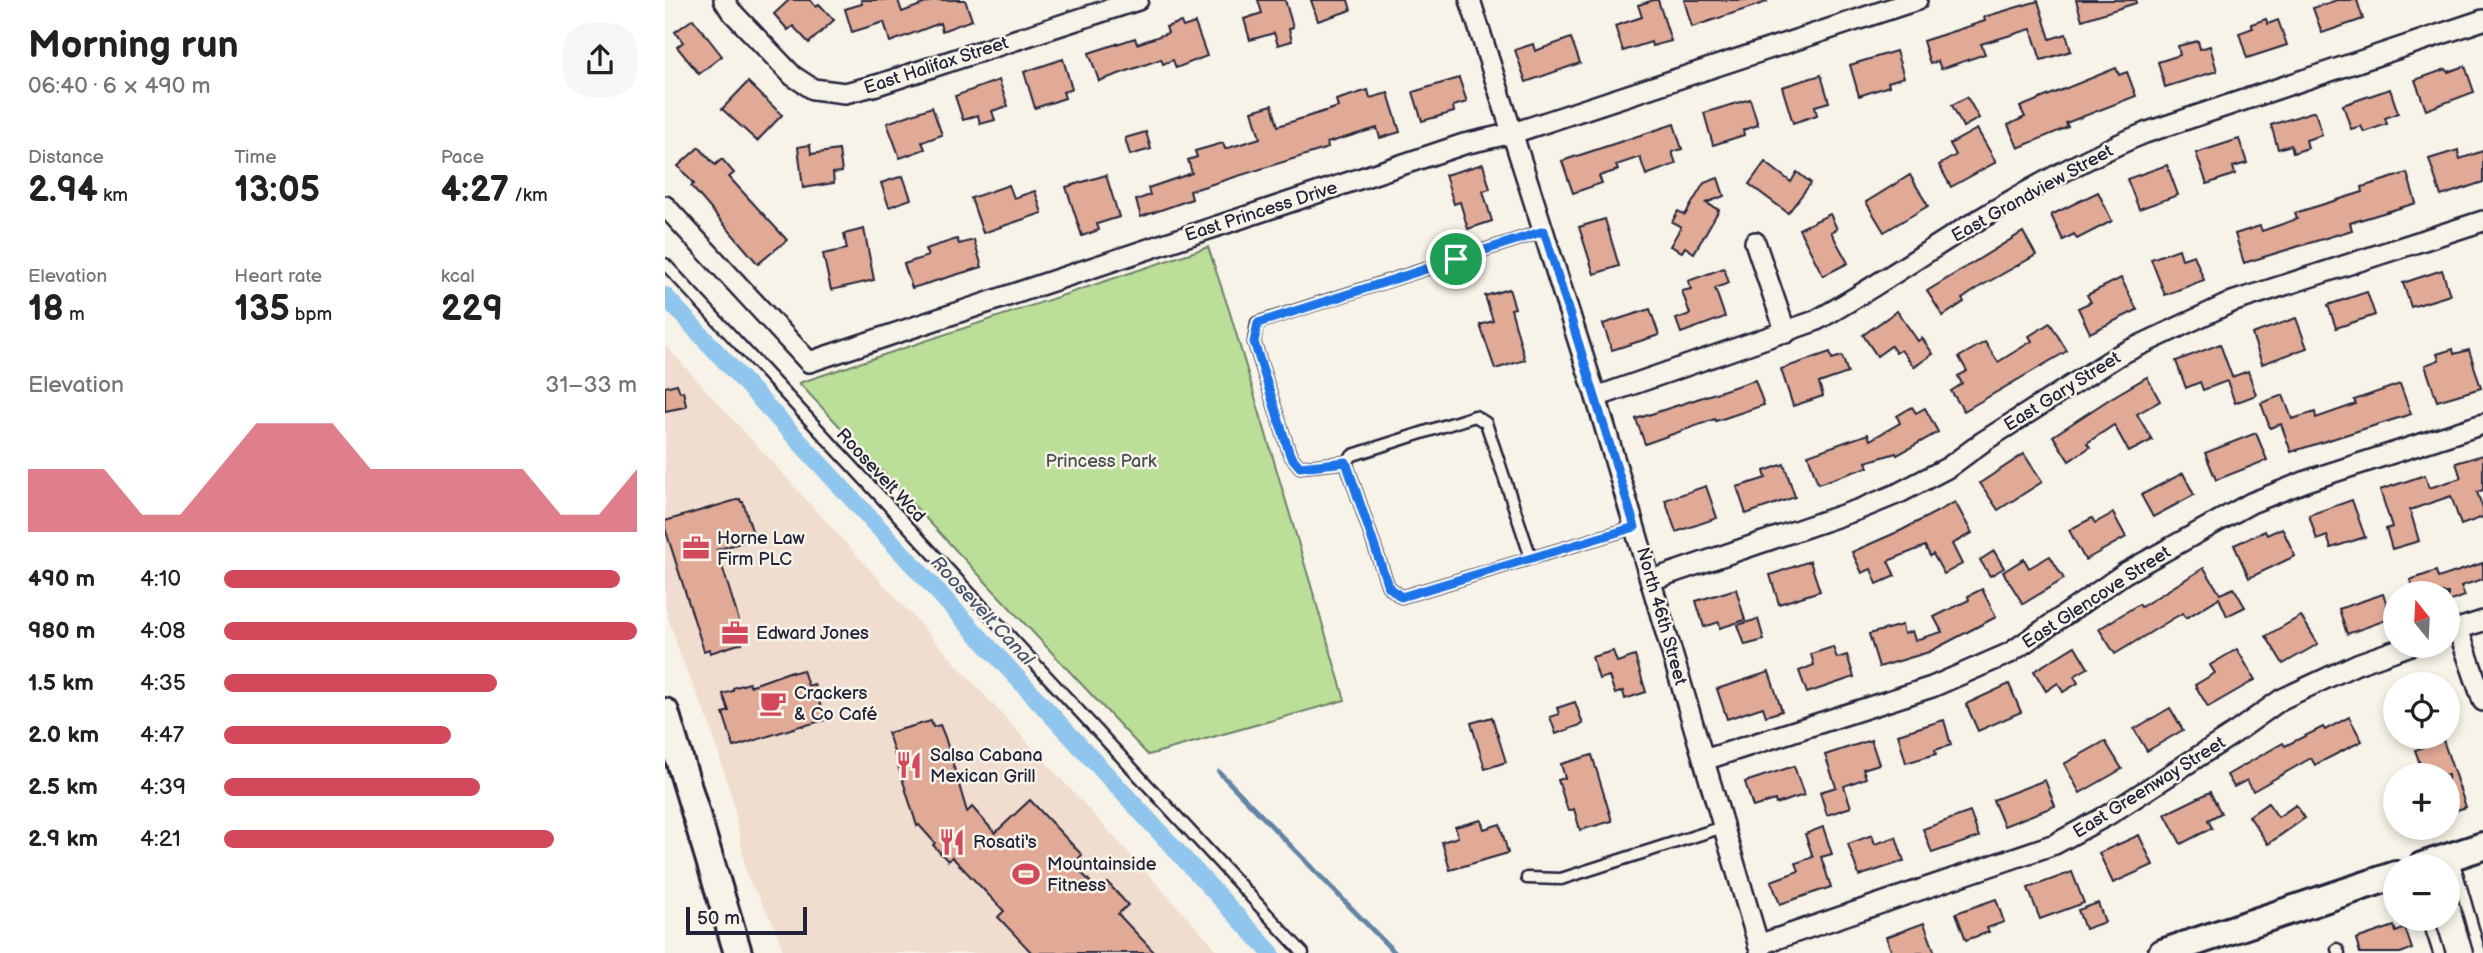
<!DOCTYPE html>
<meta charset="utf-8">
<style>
:root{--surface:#fff;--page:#f6f6f6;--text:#202124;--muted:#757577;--accent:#d1495b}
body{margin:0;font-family:"Balsamiq Sans",sans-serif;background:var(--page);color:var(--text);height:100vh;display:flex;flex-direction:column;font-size:26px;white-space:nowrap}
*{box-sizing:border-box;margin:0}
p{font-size:23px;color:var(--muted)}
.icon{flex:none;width:38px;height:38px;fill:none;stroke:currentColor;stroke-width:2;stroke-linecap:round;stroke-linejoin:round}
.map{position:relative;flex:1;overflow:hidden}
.details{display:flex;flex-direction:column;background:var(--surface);width:665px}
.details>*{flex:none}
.needle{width:46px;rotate:342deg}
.fabs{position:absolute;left:1718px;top:581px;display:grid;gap:14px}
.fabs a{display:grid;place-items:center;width:77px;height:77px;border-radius:50%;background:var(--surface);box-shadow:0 4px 10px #0003;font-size:35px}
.scale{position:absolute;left:21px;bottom:18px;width:121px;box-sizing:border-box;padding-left:7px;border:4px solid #22223b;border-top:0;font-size:19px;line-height:24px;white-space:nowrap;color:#22223b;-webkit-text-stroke:5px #f7f3e8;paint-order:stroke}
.pin{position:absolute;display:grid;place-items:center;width:60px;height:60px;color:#fff;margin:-30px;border:4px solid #fff;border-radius:50%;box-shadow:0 2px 7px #0007}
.round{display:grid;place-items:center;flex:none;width:74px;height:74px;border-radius:28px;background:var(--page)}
.head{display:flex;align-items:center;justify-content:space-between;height:119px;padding:0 28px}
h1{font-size:38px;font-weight:700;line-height:52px}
.stats{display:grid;grid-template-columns:repeat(3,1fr);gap:10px;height:119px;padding:7px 28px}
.stats div{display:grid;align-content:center}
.stats b{font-size:35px;font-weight:700}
.stats small{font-size:19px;font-weight:400}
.stats p{font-size:19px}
.chart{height:196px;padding:14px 28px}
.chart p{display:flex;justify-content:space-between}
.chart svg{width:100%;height:126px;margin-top:7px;fill:var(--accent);opacity:.7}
ul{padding:0 28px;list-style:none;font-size:23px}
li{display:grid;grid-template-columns:112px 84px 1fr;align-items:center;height:52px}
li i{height:18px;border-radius:9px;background:var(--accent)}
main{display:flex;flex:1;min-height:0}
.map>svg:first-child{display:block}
</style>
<main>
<section class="details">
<div class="head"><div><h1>Morning run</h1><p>06:40 · 6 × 490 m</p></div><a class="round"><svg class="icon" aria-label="share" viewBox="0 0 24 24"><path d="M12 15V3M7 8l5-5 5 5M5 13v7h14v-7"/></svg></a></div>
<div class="stats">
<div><p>Distance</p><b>2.94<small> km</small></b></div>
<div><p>Time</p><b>13:05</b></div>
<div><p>Pace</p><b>4:27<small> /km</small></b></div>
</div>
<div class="stats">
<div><p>Elevation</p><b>18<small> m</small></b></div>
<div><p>Heart rate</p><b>135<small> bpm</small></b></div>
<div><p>kcal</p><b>229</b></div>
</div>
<div class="chart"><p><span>Elevation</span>31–33 m</p>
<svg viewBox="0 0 160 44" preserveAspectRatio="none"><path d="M0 44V22L10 22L20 22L30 38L40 38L50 22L60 6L70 6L80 6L90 22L100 22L110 22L120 22L130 22L140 38L150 38L160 22V44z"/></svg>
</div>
<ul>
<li><b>490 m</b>4:10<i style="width:96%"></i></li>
<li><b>980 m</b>4:08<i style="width:100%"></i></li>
<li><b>1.5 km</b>4:35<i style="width:66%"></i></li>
<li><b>2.0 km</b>4:47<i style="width:55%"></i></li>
<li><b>2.5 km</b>4:39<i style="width:62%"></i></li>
<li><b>2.9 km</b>4:21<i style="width:80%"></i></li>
</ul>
</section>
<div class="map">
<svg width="1818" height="953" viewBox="0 0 1818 953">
<rect width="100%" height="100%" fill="#f7f3e8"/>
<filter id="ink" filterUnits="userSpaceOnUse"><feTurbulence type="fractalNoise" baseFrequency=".0143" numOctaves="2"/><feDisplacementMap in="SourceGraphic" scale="14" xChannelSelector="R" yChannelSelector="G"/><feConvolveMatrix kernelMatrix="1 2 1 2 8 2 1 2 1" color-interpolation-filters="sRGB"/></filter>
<g filter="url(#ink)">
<path fill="#f0ddcf" d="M0,345L555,953H119L109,925L82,876L68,802L45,725L15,655L0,607Z"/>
<path fill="#bbdf99" stroke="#6e806a" stroke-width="2" d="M543,247L565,313L680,700L483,755L134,383Z"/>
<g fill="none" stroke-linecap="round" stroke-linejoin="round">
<path stroke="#6484a6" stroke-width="5" d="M554,772L730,953"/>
<path stroke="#90c6ee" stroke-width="18" d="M0,296L606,953"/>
</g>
<g fill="#e1aa96" stroke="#22223b" stroke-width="2">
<path d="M124,0H145L151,7L154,4L169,20L144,43L128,26L123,30L109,14Z"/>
<path d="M196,0H233L237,12L269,0H300L307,20L277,31L275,23L225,42L219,22L187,32L180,9L197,4Z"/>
<path d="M593,0H620L628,27L624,29L627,41L613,45L609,33L585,40L579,19L597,13Z"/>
<path d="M646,0H683L686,10L653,21Z"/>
<path d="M989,0H993L1006,41L987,46L986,42L958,51L950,26L977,17L973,5Z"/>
<path d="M1019,0H1101L1102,2L1027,27Z"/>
<path d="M1411,0H1471V3L1417,20Z"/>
<path d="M1672,0H1692L1698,19L1657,33L1648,8Z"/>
<path d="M1373,1L1385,39L1401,34L1406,51L1376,60L1366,29L1316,44L1320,54L1276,69L1273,61L1265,64L1258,41L1320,21L1319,17Z"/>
<path d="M28,19L57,56L34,74L12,47L18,42L10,32Z"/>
<path d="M1601,19L1603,24L1613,20L1622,45L1582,58L1574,33L1588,28L1586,24Z"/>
<path d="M516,22L518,27L530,23L542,56L511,68L508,60L498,64L496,59L434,81L424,53L470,38L472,44L503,33L501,27Z"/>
<path d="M906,38L915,63L861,82L850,50L868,44L870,51Z"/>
<path d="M1533,41L1535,49L1545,46L1552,71L1500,87L1493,62L1515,55L1513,46Z"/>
<path d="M1231,51L1239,77L1223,82L1224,86L1194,96L1185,65Z"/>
<path d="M398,59L407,89L398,92L400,98L370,108L359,72Z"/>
<path d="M1800,66L1809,92L1761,110L1750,80L1781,69L1783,72Z"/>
<path d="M1451,68L1454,75L1462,72L1471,96L1401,123L1403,127L1353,148L1343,125L1360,117L1355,107Z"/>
<path d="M1156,75L1164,102L1150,106L1152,115L1128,123L1117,87Z"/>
<path d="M794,78L802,102L788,106L789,112L757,121L748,92Z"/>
<path d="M334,80L343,106L327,111L330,120L315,124L313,115L298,120L290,96Z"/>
<path d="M83,82L117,115L92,141L57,109Z"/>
<path d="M1725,89L1733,113L1720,118L1722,124L1699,132L1696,126L1686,129L1678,105Z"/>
<path d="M703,90L705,98L723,93L735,132L715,138L712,128L662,143L663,148L525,191L527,199L476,217L471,200L485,195L483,188L527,173L523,160L532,157L530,151L558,143L560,149L595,138L587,111L607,105L613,126L673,107L671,100Z"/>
<path d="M1302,97L1314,118L1298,127L1287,105Z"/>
<path d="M1085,99L1093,125L1078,130L1079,135L1048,145L1039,113Z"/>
<path d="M267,107L277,135L257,142L260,149L235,158L222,123Z"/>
<path d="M1650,111L1657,135L1641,140L1643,148L1628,153L1626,145L1613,149L1606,125Z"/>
<path d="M1009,124L1017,149L1007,152L1011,164L981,175L975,157L951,165L953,170L934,176L937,183L908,193L897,161Z"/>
<path d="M1312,129L1331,162L1286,187L1274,165L1291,155L1285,144Z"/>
<path d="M481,132L486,149L465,155L460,138Z"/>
<path d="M1574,139L1582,163L1568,167L1570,174L1542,184L1531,153Z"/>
<path d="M145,145L146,154L174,150L177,172L168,173L169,183L138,188L133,147Z"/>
<path d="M34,147L50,165L57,159L69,173L64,177L122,240L93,264L26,186L29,184L13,166Z"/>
<path d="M1793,150L1795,159L1818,151V182L1776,196L1764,159Z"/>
<path d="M1100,162L1126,182L1132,172L1146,183L1123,213L1084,184Z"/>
<path d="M818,164L825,189L818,191L827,221L803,229L795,202L789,204L780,175Z"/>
<path d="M1502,165L1513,195L1474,209L1462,179Z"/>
<path d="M1742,173L1751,203L1685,223L1687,230L1579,263L1570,234L1595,226L1597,231L1632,219L1630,213L1698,192L1697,187Z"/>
<path d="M441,175L454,217L432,224L434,230L417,236L401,187Z"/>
<path d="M1245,175L1263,206L1219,232L1201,202Z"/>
<path d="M238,176L246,199L224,207L216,183Z"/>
<path d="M1053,178L1059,196L1041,203L1054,210L1029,253L1020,247L1017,252L1005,246L1016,227L1007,222L1013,211L1020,215L1039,183Z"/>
<path d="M344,185L349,198L370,191L377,213L318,233L306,198Z"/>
<path d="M1433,192L1447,221L1412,239L1409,234L1398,240L1386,215Z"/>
<path d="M1165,214L1172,229L1166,232L1183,263L1158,276L1134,229Z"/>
<path d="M940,219L954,266L929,274L914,227Z"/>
<path d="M199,229L209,280L166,290L158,254L182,249L179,234Z"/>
<path d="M1358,232L1371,255L1316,286L1297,299L1299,302L1278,316L1262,291Z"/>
<path d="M292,239L294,244L309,240L317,267L247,288L239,264L263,256L260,249Z"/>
<path d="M1514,249L1517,259L1529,255L1539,280L1500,295L1486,259Z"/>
<path d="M1059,268L1064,283L1050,288L1060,317L1016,333L1011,319L1025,314L1017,291L1026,289L1023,281Z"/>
<path d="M1777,270L1785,295L1746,307L1738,283Z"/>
<path d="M1456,278L1472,310L1425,333L1413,308L1426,302L1422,295Z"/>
<path d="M844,289L850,308L846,309L860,360L830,369L815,325L828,321L820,296Z"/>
<path d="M1702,292L1710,315L1671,328L1663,305Z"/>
<path d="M985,309L994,335L947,350L938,324Z"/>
<path d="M1232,311L1253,341L1257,338L1268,354L1249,367L1236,350L1231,353L1226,346L1212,356L1198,335Z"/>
<path d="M1631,318L1642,348L1597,364L1587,334Z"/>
<path d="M1385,323L1402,351L1299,411L1286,391L1297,384L1293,376L1302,371L1294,357L1320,342L1333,362L1367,341L1364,336Z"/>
<path d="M1555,344L1567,377L1583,371L1591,395L1570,403L1562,381L1538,390L1535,382L1521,388L1511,361Z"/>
<path d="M1788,349L1789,354L1804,350L1816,388L1772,401L1760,365L1774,360L1772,354Z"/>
<path d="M1165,352L1167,359L1177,356L1183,373L1154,383L1158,396L1128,406L1116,369Z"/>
<path d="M1482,377L1495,401L1472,414L1487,440L1464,452L1449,425L1422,443L1425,447L1404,461L1388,436L1446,398Z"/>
<path d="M1090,380L1099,405L1051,421L1050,419L980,444L971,419Z"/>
<path d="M12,384L15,392L18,391L21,405L20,407L0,411V387Z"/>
<path d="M1735,384L1746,414L1626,452L1616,424L1605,428L1596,403L1618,395L1627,419L1650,412L1651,418L1691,404L1689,400Z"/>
<path d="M1247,407L1251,413L1260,408L1273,432L1232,455L1231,453L1201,462L1203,467L1153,484L1143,455L1203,434L1205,440L1235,423L1232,416Z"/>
<path d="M1591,433L1602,460L1551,480L1540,453Z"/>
<path d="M1359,454L1377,482L1333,510L1315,483Z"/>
<path d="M1818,455V490L1812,492L1818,509V517L1796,525L1786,496L1745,510L1754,541L1727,549L1721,529L1727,527L1715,490L1760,475L1764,488L1796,478L1791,463Z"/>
<path d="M1119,464L1130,497L1081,514L1072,487L1101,478L1099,471Z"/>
<path d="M1518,473L1529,495L1488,517L1476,495Z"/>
<path d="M1041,486L1052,518L1011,532L1000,500Z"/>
<path d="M75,499L76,502H78L88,534L85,540L52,550L80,640L77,643L45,653L44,649L39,651L0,528V521Z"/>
<path d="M1687,500L1700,537L1666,548L1662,536L1652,540L1644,515Z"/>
<path d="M1290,502L1307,533L1287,544L1297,564L1279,574L1268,554L1265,556L1260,546L1223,561L1230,576L1212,584L1206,569L1197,573L1187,552L1237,530Z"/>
<path d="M1448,513L1461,537L1420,560L1404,530L1427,518L1430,523Z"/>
<path d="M1617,528L1630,556L1584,578L1569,545L1600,531L1602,535Z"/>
<path d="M1329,551L1339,568L1325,576L1315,560Z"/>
<path d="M1385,556L1399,579L1358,604L1338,572L1359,559L1364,568Z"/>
<path d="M1145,561L1155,591L1114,604L1105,575Z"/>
<path d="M1818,563V579L1796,586L1800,596L1783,602V593H1749L1745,580L1771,571L1773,578Z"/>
<path d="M1539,568L1555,594L1569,588L1580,607L1562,616L1554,598L1521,618L1518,613L1509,618L1450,654L1434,629L1474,604L1476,607Z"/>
<path d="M1071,589L1080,620L1055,628L1054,622L1039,627L1031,601Z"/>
<path d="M1317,589L1331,617L1264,652L1214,667L1204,634L1237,625L1239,634L1247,631L1250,640L1277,632L1269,617L1304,600L1303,596Z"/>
<path d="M1718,594L1727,618L1682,634L1674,609Z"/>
<path d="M1636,616L1653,644L1618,664L1601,636Z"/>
<path d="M1093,619L1099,640L1080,645L1073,625Z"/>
<path d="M1410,646L1423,668L1409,676L1413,683L1398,692L1393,683L1381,691L1369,671Z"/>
<path d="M1168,647L1172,658L1182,655L1189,677L1142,693L1134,671L1149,665L1146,654Z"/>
<path d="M1572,649L1590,680L1543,707L1530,685L1550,673L1545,665Z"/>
<path d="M948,651L952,662L970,656L981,692L960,699L958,691L950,694L944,676L934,679L927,657Z"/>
<path d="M138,670L143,686L149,684L160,720L138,726V725L69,747L58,713L64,711L58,694L68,691V688L84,683L85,686L127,671V673Z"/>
<path d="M1104,672L1117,711L1101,716L1098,707L1062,719L1052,689Z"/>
<path d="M1344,684L1356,712L1313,731L1301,704Z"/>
<path d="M910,702L918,724L891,734L885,717L894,714L892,708Z"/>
<path d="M1505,708L1518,730L1482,751L1469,729Z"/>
<path d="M827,717L841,762L820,769L806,723Z"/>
<path d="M1684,717L1697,741L1650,765L1646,758L1588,791L1582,780L1569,787L1562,775L1618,743L1620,746L1658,727L1660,730Z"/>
<path d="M1279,720L1286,745L1270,750L1271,754L1241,763L1233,734Z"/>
<path d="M266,721L268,727L275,725L280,737L302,812L307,807L330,833L365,800L417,855L408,864L434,891L443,883L463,905L453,914L490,953H367L333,917L339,911L287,857L283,861L268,845L270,843L254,825L252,826L223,733Z"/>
<path d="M1206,740L1214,764L1198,769L1201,778L1179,786L1186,807L1162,815L1155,792L1171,787L1160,755Z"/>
<path d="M1778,740L1801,807L1783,813V775H1759L1750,750Z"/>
<path d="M1440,741L1457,769L1415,793L1399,764Z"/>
<path d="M927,755L947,821L915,830L909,809L903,811L893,780L900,778L896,764Z"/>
<path d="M1129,766L1139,795L1111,804L1110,800L1088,807L1080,782Z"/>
<path d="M1380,780L1390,806L1339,826L1328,800Z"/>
<path d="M1545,792L1556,813L1543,820L1547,828L1516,844L1500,814Z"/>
<path d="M1603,803L1613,817L1631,805L1640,818L1603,844L1584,816Z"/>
<path d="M1305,812L1314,837L1267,853L1258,829Z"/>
<path d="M816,820L819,829L835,824L843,853L785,870L777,842L793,837L790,827Z"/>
<path d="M1158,827L1167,854L1156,857L1166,887L1115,904L1106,881L1134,871L1131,863L1148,857L1140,834Z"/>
<path d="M1207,835L1210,844L1231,837L1239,861L1194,876L1183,844Z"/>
<path d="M1474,835L1488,865L1448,883L1434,853Z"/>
<path d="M1407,872L1419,903L1375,919L1363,888Z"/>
<path d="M1331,899L1339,922L1322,928L1324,932L1301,940L1291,913Z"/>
<path d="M1433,903L1440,922L1420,929L1413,910Z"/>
<path d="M1259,923L1270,953H1227L1221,937Z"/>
<path d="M1729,926L1731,932L1740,928L1747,949L1735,953H1695L1691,939Z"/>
</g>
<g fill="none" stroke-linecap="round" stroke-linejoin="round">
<defs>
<g id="lane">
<path d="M0,264L638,953"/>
<path d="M681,462L635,467L625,455L589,342L592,323L879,231"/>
<path d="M866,558L821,423L810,416L688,455L681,462L723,586L736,597L970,527"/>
<path d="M1787,856L1815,953"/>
<path d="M862,878L896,879L1058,827"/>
<path d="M1763,919L1774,953"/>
<path d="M1672,949L1674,953"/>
</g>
<g id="street">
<path d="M59,0L66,11L128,76L148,89L180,93L212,85L473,0"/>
<path d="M805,0L931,397L1096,953"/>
<path d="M0,206L144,362L799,144L848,133L1252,0"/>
<path d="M1090,242L1121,333"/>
<path d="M931,397L1150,321C1203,292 1253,257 1305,225C1361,191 1419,158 1480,133L1818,20"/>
<path d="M986,580L1195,509L1234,493L1284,467L1319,441L1454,355L1567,302L1818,221"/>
<path d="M1793,629L1818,701"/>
<path d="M1783,632L1818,621"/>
<path d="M1039,760L1267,687L1345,653L1460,573L1586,503L1644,480L1818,424"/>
<path d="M1093,945L1390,844L1443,815L1568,734L1617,699L1692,664L1743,646"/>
</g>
<g id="secondary">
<path d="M0,712L73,953"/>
<path d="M1757,866L1818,846"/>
<path d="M1497,953L1731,875"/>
</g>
</defs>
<use href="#lane" stroke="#22223b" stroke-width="15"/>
<use href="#street" stroke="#22223b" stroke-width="24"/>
<use href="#secondary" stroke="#22223b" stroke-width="32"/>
<use href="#lane" stroke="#f7f3e8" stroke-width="10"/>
<use href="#street" stroke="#f7f3e8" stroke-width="19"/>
<use href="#secondary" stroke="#f7f3e8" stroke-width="26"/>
</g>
</g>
<g fill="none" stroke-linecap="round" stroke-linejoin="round" filter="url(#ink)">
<defs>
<path id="route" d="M879,231L970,527L736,597L723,586L681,462L635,467L625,455L589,342L593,323Z"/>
</defs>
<use href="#route" stroke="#fff" stroke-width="14"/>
<use href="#route" stroke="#1a73e8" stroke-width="9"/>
</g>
<defs>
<symbol id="office-bare" viewBox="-9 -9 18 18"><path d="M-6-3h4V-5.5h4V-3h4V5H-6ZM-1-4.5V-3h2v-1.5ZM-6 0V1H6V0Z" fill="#d1495b" stroke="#f7f3e8" stroke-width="2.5" paint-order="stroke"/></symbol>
<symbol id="cafe-bare" viewBox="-9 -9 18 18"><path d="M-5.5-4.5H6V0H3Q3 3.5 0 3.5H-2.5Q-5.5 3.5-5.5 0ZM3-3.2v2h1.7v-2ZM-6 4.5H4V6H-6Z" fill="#d1495b" stroke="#f7f3e8" stroke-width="2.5" paint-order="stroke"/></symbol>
<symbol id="restaurant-bare" viewBox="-9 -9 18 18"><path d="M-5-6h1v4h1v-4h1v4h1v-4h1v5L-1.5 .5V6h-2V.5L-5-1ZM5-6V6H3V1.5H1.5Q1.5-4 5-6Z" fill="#d1495b" stroke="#f7f3e8" stroke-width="2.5" paint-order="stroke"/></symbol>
<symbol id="stadium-bare" viewBox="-9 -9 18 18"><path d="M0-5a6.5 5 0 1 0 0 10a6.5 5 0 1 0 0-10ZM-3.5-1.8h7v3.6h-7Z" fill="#d1495b" stroke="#f7f3e8" stroke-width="2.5" paint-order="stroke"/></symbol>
</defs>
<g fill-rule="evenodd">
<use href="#office-bare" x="12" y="529" width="38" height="38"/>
<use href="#office-bare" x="51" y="614" width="38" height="38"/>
<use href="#cafe-bare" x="89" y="684" width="38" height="38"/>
<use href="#restaurant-bare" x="225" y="746" width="38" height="38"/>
<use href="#restaurant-bare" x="268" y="823" width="38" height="38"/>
<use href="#stadium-bare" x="342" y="855" width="38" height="38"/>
</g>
<g text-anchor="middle" stroke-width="5" stroke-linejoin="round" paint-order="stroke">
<g font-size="18" fill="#22223b" stroke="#f7f3e8">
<text transform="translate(271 65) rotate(-18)" y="6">East Halifax Street</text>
<text transform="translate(1367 193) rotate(-29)" y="6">East Grandview Street</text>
<text transform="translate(596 211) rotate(-18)" y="6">East Princess Drive</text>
<text transform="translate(1397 391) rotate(-32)" y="6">East Gary Street</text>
<text transform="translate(216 475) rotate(47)" y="6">Roosevelt Wcd</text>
<text transform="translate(1431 597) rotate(-33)" y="6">East Glencove Street</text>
<text transform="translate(997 616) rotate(74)" y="6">North 46th Street</text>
<text transform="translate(1484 787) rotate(-32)" y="6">East Greenway Street</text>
</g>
<g font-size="18" fill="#485152" stroke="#f7f3e8">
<text x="436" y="467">Princess Park</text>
</g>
<g font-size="18" fill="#22223b" stroke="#f7f3e8" text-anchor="start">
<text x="52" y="544">Horne Law<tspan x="52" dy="21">Firm PLC</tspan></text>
<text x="91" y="639">Edward Jones</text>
<text x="129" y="699">Crackers<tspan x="129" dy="21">&amp; Co Café</tspan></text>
<text x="265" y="761">Salsa Cabana<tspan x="265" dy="21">Mexican Grill</tspan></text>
<text x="308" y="848">Rosati's</text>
<text x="382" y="870">Mountainside<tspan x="382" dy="21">Fitness</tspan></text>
</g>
<g font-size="19" font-style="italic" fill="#435371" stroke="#f7f3e8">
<text transform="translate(318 610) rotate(47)" y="7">Roosevelt Canal</text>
</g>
</g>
</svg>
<div class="fabs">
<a><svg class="needle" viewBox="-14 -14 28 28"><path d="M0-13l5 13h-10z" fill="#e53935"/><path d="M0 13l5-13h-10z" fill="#757577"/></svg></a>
<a><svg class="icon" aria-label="locate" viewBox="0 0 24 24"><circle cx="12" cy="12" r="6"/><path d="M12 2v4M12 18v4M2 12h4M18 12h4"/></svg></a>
<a>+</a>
<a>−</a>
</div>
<div class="scale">50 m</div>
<div class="pin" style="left:791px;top:259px;background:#1e9e55"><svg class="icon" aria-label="arrive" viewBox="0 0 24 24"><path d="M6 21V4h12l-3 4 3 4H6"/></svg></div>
</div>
</main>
